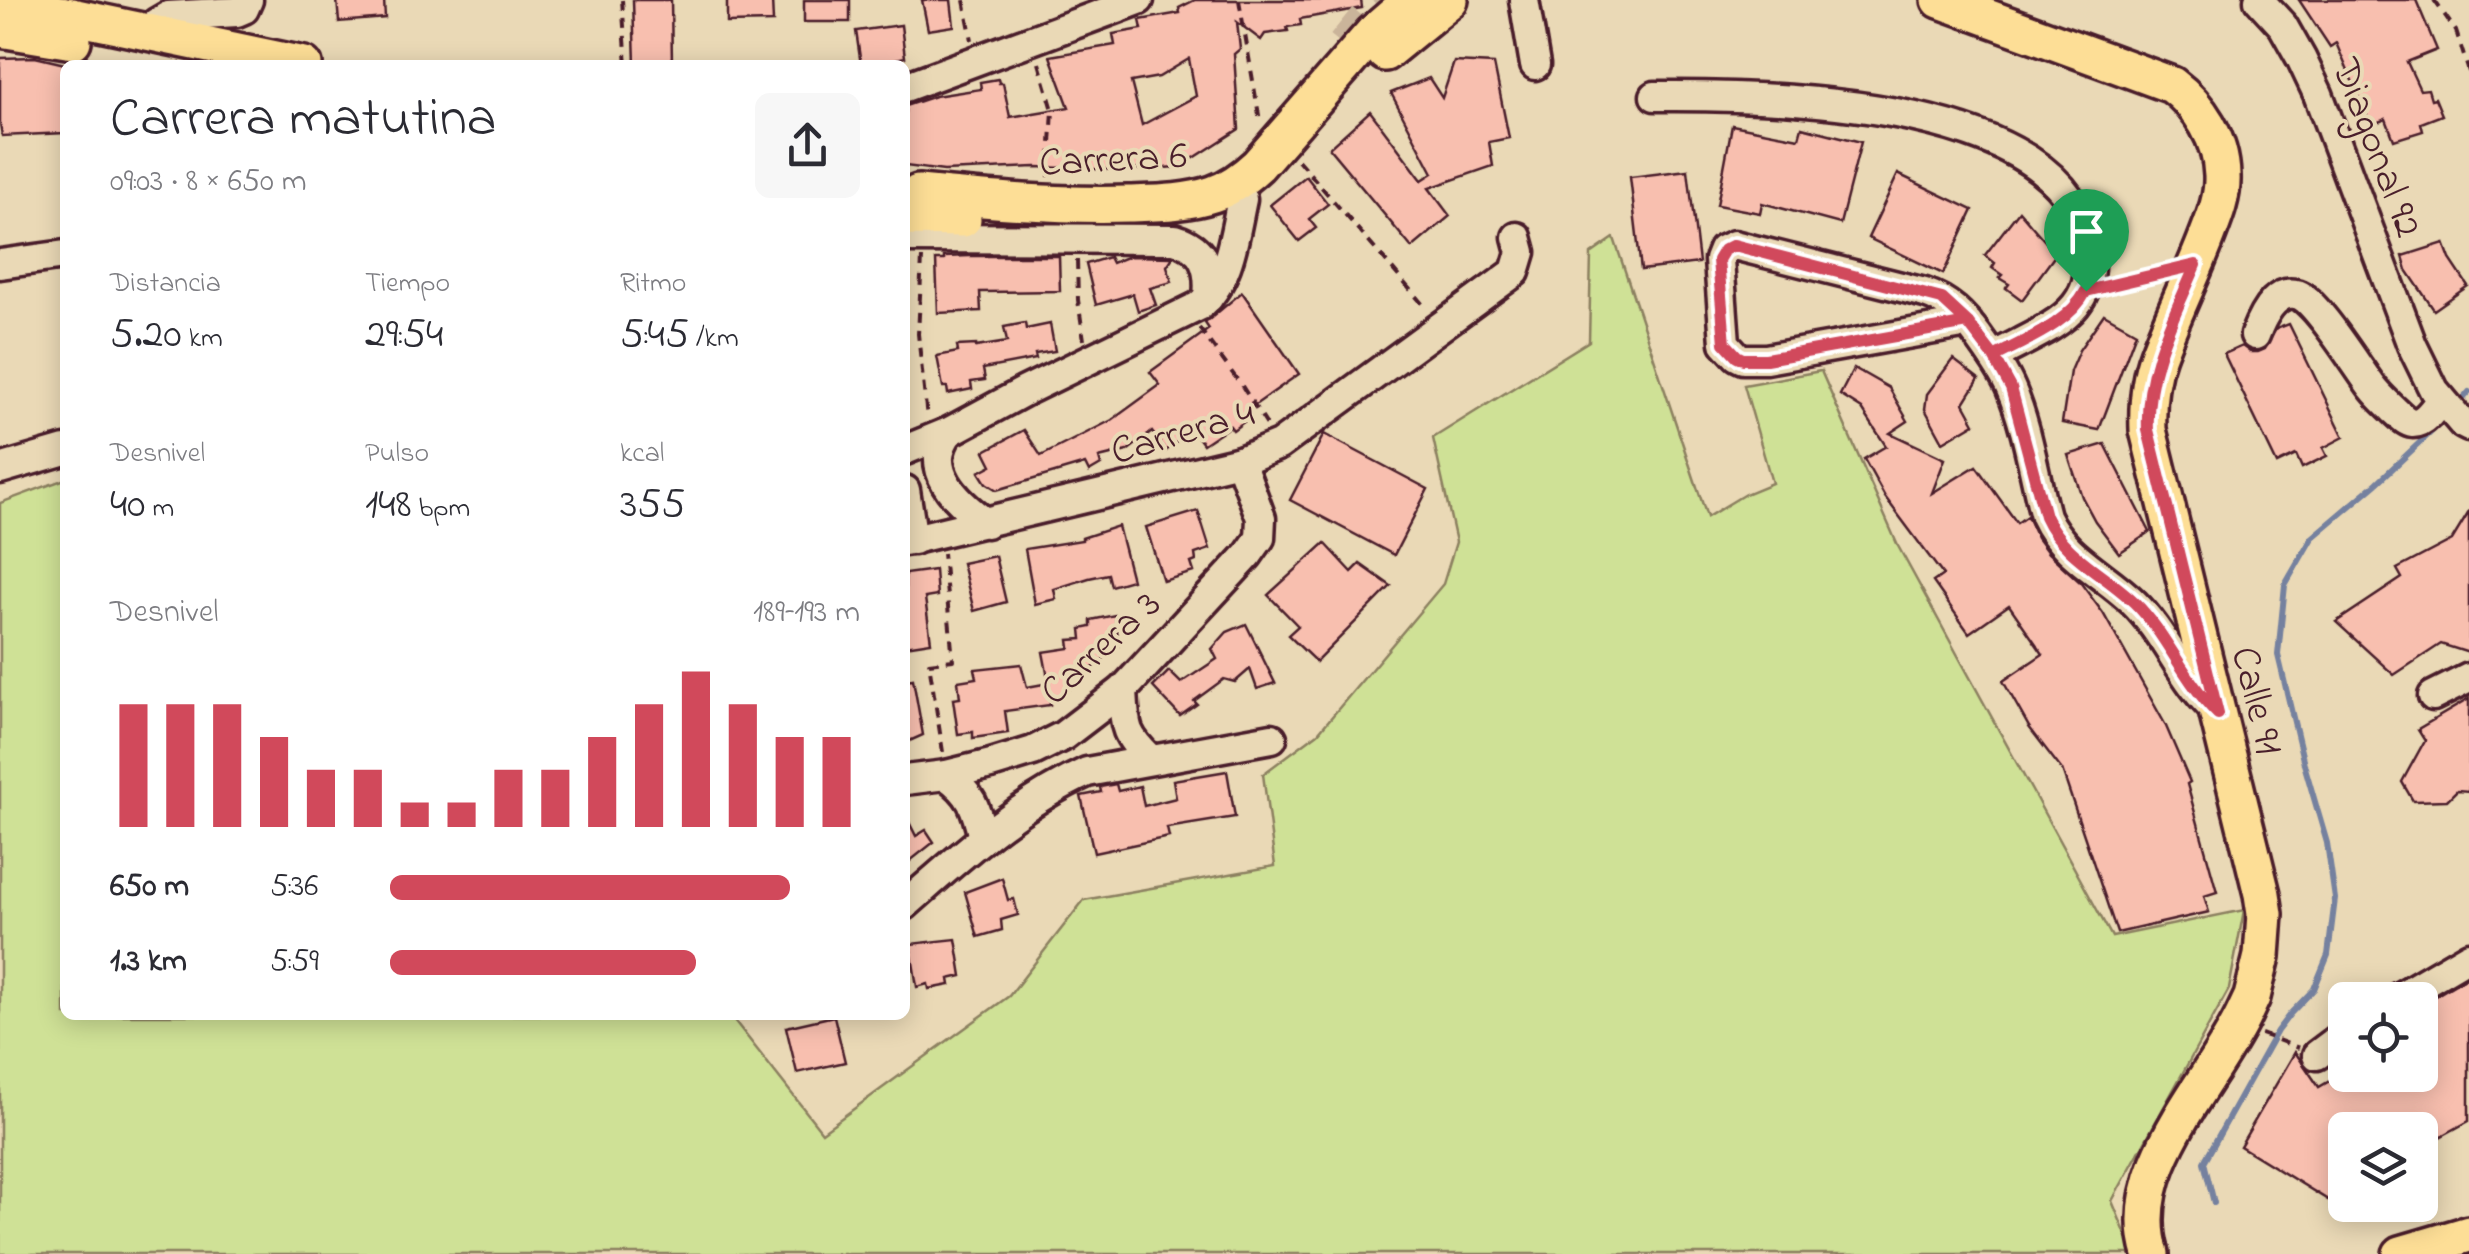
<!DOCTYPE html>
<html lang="es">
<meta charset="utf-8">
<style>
:root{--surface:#fff;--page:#f7f7f7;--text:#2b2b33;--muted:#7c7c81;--accent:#d1495b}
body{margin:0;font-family:"Indie Flower",sans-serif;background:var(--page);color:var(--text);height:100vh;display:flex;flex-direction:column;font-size:38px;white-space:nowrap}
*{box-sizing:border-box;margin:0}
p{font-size:32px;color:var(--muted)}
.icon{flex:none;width:55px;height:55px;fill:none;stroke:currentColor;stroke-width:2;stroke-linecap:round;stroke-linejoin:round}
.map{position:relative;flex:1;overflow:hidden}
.side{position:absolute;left:60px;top:60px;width:850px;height:960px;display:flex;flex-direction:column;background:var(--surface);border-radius:15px;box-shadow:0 5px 25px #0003}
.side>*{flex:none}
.tools{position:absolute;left:2328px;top:982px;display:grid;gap:20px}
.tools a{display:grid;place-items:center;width:110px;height:110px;border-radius:15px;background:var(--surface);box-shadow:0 5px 25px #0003;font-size:50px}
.pin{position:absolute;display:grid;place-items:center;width:85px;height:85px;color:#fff;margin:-102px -42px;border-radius:50% 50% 50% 0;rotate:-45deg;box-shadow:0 0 10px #0007}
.pin .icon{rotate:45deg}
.round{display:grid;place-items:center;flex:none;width:105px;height:105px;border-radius:15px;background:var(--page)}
.overview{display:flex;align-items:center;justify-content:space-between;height:170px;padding:0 50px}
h1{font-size:55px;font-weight:600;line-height:75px}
.metrics{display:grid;grid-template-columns:repeat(3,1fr);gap:15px;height:170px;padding:10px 50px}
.metrics div{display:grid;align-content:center}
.metrics b{font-size:42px;font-weight:600}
.metrics small{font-size:28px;font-weight:400}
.metrics p{font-size:28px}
.chart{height:280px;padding:20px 50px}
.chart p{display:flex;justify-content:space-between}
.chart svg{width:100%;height:180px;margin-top:10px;stroke:var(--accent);stroke-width:6}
ul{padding:0 50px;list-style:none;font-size:32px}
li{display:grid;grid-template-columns:160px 120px 1fr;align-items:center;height:75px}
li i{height:25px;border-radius:12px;background:var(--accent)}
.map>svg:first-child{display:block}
</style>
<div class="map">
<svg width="2469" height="1254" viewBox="0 0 2469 1254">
<rect width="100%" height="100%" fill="#ead9b6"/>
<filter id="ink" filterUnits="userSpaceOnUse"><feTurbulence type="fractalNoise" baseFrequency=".01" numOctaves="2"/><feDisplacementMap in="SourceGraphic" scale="20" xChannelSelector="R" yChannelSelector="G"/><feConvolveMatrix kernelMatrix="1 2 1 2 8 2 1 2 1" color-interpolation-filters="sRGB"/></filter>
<g filter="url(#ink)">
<path fill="#cfe196" stroke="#8c8060" stroke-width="2.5" d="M1614,238L1707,517L1745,494L1772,483L1744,385L1821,371L1898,546L2112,937L2244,910L2229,989L2112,1201L2134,1254H0V503L65,479V1015H730L822,1132L1009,996L1084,900L1275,866L1263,774L1318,733L1443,584L1456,542L1433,438L1589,341L1591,254Z"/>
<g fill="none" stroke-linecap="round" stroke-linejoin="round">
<g stroke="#75819f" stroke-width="6">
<path d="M2456,407L2469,392"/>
<path d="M2214,1203L2204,1162L2277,1031L2290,1014L2314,989L2328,955L2335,899L2327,843L2304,764L2278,655L2285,585L2312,538L2377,483L2447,417"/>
</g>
</g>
<g fill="#f8bfaf" stroke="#4a1f2b" stroke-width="2.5" fill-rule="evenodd">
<path d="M337,0H384L385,18L339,22Z"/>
<path d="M633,0H671L672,65H635Z"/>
<path d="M727,0H772L773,22L727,23Z"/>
<rect x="804" y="0" width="46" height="22"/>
<path d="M922,0H951L954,26L928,30Z"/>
<path d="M1195,0H1361L1362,8L1300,19L1301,25L1287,27L1288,31L1265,34L1261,40L1237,22L1240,49L1234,54L1239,129L1180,167L1123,170L1036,167L944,171L905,166V106L935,96L981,89L980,82L998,79L999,83H1003L1010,117L1069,107L1050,56L1115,45L1113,34L1142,29L1140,20L1180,13L1179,8ZM1189,59L1196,96L1142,125L1131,82L1159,77Z"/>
<path d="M2299,0H2416L2437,50L2407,62L2420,90L2428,89L2431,99L2435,98L2442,115L2421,123L2423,131L2394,140L2386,119L2371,125L2336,43L2330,47Z"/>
<path d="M901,25L905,57L892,60L894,65H861L856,31Z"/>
<path d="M35,57L65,64V133L2,136L0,124V58Z"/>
<path d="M1454,62L1494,64L1509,138L1489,142L1493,166L1429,188L1450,216L1412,248L1329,148L1370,111L1422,180L1433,173L1391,93L1429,78L1442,98Z"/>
<path d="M1732,125L1799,138L1802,127L1861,142L1840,224L1762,203L1760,213L1717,205Z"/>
<path d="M1688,170L1699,263L1641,270L1630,177Z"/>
<path d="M1898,174L1973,210L1943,274L1868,238Z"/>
<path d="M1306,176L1328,204L1309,219L1316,228L1299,241L1270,205Z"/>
<path d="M2019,211L2056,254L2022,300L2006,288L2009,284L1999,278L2002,275L1992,268L1995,263L1985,255Z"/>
<path d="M2444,243L2450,259L2468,286L2434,310L2407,270L2403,256Z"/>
<path d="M970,256H1059L1060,291L980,292L981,311L938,313L936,260H944V257Z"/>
<path d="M1129,256L1173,257L1167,266L1172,282L1150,288L1156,305L1138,311L1133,294L1096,305L1086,264L1109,257L1112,263Z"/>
<path d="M1242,292L1299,374L1245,412L1249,418L1233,430L1230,426L1203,444L1192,429L1166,451L1152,432L1127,451L1099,458L1101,465L1089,472L1085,464L997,490L986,483L979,472L992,465L985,451L1024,430L1041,456L1112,420L1160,385L1150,372L1209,329L1205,323Z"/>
<path d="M2104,314L2136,332L2099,430L2062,423L2070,371L2079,350Z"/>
<path d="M1025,323L1026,329L1050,324L1055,351L1035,354L1036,359L983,369L985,380L971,382L972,389L948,394L947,387H943L937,356L958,352L957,346L976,345V347L1007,342L1004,327Z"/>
<path d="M2289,324L2344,437L2323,448L2327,456L2302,468L2296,455L2277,464L2224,354L2242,346L2250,352H2258L2265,349L2276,329Z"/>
<path d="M1953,359L1979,379L1964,403L1975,423L1943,442L1925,409L1927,394Z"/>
<path d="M1854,368L1889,388L1908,421L1890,433L1945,459L1932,493L1976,466L2017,523L2027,516L2037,538L2048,553L2080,582L2103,613L2165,724L2190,782L2187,784L2217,892L2204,896L2209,912L2117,933L2062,770L2029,727L2003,681L2043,654L2009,605L1969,633L1933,582L1943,575L1885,497L1864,459L1886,446L1862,409L1840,395Z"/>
<path d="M1324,434L1428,489L1394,555L1290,500Z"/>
<path d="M2105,444L2150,532L2119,553L2095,521L2082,497L2068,455Z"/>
<path d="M1198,511L1210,549L1195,554L1196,561L1191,563L1194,572L1163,581L1146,527Z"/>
<path d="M2469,512V653L2441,644L2394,675L2336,622L2402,578L2397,569L2452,540Z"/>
<path d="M1118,526L1132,580L1111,586L1108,574L1089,578L1054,589L1056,599L1035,604L1025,549L1082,540V538Z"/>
<path d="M1325,543L1352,572L1360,564L1391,586L1316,662L1288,635L1298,626L1268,595Z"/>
<path d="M995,556L1006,602L974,611L962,563Z"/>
<path d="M935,570L937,596L925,598L931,642L905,646V574Z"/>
<path d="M1115,615L1119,645L1060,697L1050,698V705L1005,711L1008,733L973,738V732L958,734L953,699L960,698L958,681L977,678L975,669L1021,664L1027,687L1049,683L1043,652L1070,648L1069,640L1082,639L1081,629L1091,627V620Z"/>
<path d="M1246,624L1275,683L1257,689L1250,669L1235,682L1224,679L1194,701L1197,704L1180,716L1153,687L1169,671L1181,683L1217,659L1212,649L1227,632Z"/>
<path d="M913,679L923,735L905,743V680Z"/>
<path d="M2469,699V791L2457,790L2447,800L2413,801L2402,782L2425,740L2418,729Z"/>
<path d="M1227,771L1235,817L1167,828L1169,837L1094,853L1081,796L1101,792L1100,787L1116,784L1118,791L1140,786L1144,806L1176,798L1173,780Z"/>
<path d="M905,814L916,836L926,830L934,842L905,865Z"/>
<path d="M1002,878L1008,900L1014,899L1018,915L1001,920L1002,930L978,937L965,892Z"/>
<path d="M956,939L962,976L949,979L950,985L929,989L928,984L917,987L910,944Z"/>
<path d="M2469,976V1121L2420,1148V1130H2345V1192L2328,1200L2240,1146L2295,1052L2319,1087L2340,1075H2420V1005Z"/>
<path d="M834,1016L845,1062L797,1073L786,1027Z"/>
</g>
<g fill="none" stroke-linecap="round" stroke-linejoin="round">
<path stroke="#cab49a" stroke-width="35" stroke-dasharray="35 18" stroke-linecap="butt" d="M1344,46L1381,0"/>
<defs>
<g id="minor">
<path d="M1524,0L1535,65"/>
<path d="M2259,0L2283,26L2301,58L2318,94L2412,345L2434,390L2463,424L2469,427"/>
<path d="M150,34L156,23L168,16L237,12L244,9L248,0"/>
<path d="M905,87L1139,0"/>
<path d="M1655,96C1765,95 2051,98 2085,233C2105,313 2051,325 1993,357"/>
<path d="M905,238L1175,239C1205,248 1211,269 1208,298"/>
<path d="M0,264L65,255"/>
<path d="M1968,323L1766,359H1743L1737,356L1725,343L1719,260L1723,250L1734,245L1925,293C1949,301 1963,316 1978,336C1990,353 2003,370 2011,389C2028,429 2034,475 2045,516C2063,556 2103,573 2133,602C2167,635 2182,681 2217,712"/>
<path d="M2255,335C2261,319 2274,290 2295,294C2314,296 2359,370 2373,388C2379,396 2387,403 2394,410C2400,415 2405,422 2413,423C2425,423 2435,408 2441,399"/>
<path d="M949,432C921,469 957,502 986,523"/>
<path d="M905,450L949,432L1025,391L1199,306C1230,281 1234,236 1242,199"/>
<path d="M0,469L65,450"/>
<path d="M905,490L913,540"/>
<path d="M905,541L1240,461L1279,445L1515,272L1521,252L1517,237"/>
<path d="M1123,690C1125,726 1123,733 1150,759"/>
<path d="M2433,696L2469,678"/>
<path d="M946,775C972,794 976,807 983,838"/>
<path d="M905,780L946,775L991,764L1033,751L1063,736L1123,690L1248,555L1260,538L1261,518L1240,461"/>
<path d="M905,905C962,855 1017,804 1087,772L1272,738"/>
<path d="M2394,1000L2469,956"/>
<path d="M2317,1055L2345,1034"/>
</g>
<g id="major">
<path d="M1940,0L2172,85C2200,106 2221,139 2222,176C2223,199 2213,221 2205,242C2190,280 2172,317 2158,355C2149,379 2147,405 2148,430L2262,894L2265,914L2262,956L2252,997L2244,1014C2210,1086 2124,1168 2151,1254"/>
<path d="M0,4L66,15L304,65"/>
<path d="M0,29L73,41"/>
<path d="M1385,53L1450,0"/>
<path d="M918,193C989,200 1058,206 1128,204C1156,203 1186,203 1213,194C1231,188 1245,177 1258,165L1373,33L1411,0"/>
<path d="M905,218L963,219"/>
<path d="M2401,1254L2469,1234"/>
</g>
</defs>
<use href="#minor" stroke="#4a1f2b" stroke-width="35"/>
<use href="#major" stroke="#4a1f2b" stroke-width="42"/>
<g stroke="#4a1f2b" stroke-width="4" stroke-dasharray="10 8" stroke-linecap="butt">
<path d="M622,0L627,65"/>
<path d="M964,0L972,40"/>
<path d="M1239,0L1260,121"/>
<path d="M2434,0L2456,31L2469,72"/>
<path d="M1039,63L1053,110L1049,177"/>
<path d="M1298,160L1426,308"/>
<path d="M922,258L918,334L927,418"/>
<path d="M1077,260L1078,300L1084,340"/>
<path d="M2108,286L2162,273"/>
<path d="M1199,328L1242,386L1268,427"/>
<path d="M943,752L929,663L953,660L943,553"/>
<path d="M2261,1034L2299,1048"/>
</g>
<use href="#minor" stroke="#ead9b6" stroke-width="28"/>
<use href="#major" stroke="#fdde96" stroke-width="35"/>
</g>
</g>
<g fill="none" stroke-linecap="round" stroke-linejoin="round" filter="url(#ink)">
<defs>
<path id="route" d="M2086,291C2069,324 2025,340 1994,357L1968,323L1942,299L1734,245L1724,250L1718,260L1725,343L1737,356L1743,359H1766L1968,323L1994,357L2011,388L2045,516C2063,556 2104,573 2134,602C2168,635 2183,680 2218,714L2148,430C2145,370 2173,319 2196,265L2086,291"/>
</defs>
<use href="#route" stroke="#fff" stroke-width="20"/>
<use href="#route" stroke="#d1495b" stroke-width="12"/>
</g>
<g text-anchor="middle" stroke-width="8" stroke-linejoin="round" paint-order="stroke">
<g font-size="40" fill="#4a1f2b" stroke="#ead9b6">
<text transform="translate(2379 147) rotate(69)" y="14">Diagonal 92</text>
<text transform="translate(1113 157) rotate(-3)" y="14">Carrera 6</text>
<text transform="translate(1182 430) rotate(-16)" y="14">Carrera 4</text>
<text transform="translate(1099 646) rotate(-43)" y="14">Carrera 3</text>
<text transform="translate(2259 700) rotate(76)" y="14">Calle 91</text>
</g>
</g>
</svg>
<div class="tools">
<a><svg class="icon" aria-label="locate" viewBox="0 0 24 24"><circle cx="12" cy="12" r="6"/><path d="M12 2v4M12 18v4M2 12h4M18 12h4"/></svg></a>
<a><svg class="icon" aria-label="layers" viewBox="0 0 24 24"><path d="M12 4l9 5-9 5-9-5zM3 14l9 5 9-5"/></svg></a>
</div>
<div class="pin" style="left:2086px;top:291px;background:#1e9e55"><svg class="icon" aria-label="arrive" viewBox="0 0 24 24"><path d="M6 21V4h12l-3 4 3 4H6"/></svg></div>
<section class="side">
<div class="overview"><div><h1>Carrera matutina</h1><p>09:03 · 8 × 650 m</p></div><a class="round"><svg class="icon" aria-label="share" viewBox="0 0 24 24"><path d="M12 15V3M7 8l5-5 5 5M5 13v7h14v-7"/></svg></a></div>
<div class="metrics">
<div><p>Distancia</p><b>5.20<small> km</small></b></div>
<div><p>Tiempo</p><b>29:54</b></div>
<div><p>Ritmo</p><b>5:45<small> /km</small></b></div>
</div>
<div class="metrics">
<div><p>Desnivel</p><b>40<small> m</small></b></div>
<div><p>Pulso</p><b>148<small> bpm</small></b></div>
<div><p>kcal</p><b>355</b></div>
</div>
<div class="chart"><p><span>Desnivel</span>189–193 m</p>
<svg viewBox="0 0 160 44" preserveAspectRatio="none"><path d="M5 44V14M15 44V14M25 44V14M35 44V22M45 44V30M55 44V30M65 44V38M75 44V38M85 44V30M95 44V30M105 44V22M115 44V14M125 44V6M135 44V14M145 44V22M155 44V22"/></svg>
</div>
<ul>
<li><b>650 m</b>5:36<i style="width:85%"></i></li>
<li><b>1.3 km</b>5:59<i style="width:65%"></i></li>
</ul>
</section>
</div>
